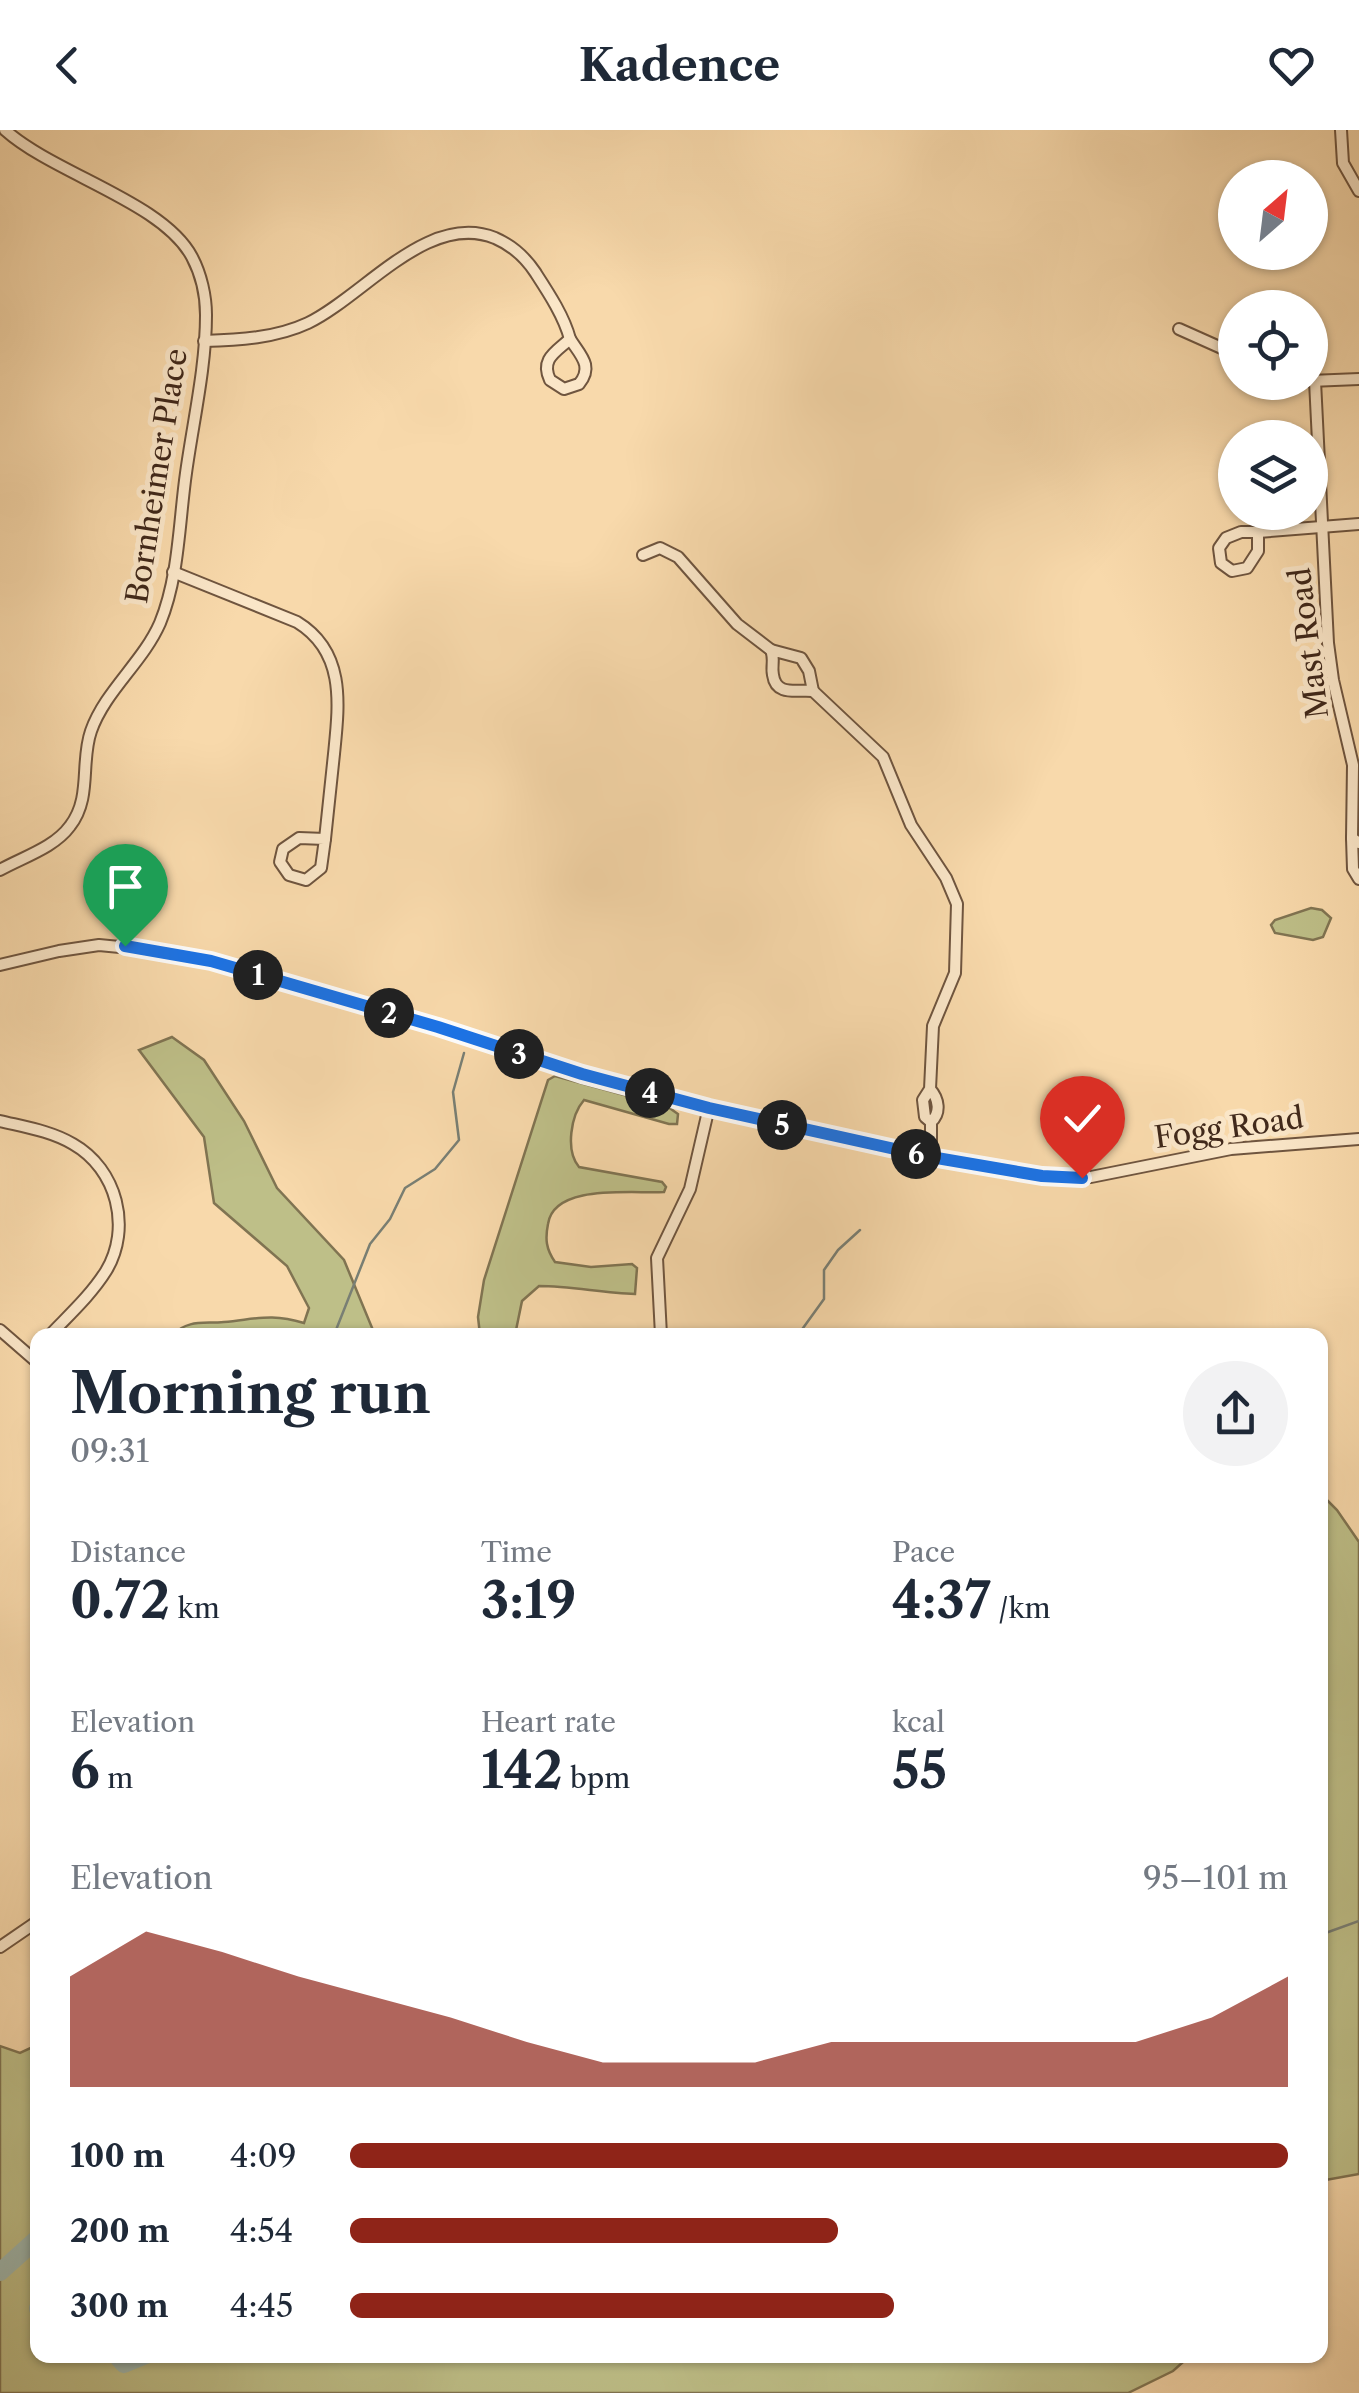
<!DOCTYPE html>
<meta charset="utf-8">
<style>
:root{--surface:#fff;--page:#f2f2f3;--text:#1f2937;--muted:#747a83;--accent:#8f2418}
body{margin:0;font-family:"Libre Caslon Text",serif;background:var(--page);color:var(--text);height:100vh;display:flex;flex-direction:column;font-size:38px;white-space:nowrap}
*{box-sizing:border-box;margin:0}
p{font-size:32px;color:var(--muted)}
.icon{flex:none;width:55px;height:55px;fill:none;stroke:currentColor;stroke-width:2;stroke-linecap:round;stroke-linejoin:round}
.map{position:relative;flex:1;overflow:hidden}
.side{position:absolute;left:30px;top:1198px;width:1298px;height:1035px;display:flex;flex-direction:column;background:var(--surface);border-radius:20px;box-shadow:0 2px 8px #0004}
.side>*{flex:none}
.needle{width:65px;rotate:28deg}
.buttons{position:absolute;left:1218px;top:30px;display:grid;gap:20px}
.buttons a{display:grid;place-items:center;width:110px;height:110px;border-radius:50%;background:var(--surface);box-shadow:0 2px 8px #0004;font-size:50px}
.pin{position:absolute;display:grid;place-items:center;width:85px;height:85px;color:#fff;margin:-102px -42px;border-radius:50% 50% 50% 0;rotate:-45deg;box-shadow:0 0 10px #0007}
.pin .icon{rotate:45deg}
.km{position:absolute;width:50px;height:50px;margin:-25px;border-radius:50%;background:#222;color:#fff;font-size:28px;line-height:50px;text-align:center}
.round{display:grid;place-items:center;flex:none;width:105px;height:105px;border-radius:52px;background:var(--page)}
.summary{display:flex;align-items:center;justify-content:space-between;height:170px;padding:0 40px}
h1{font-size:55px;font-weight:700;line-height:75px}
.stats{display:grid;grid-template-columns:repeat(3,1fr);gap:15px;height:170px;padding:10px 40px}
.stats div{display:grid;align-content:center}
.stats b{font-size:50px;font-weight:700}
.stats small{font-size:28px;font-weight:400}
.stats p{font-size:28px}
.chart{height:280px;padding:20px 40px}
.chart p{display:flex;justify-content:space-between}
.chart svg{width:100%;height:180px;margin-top:10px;fill:var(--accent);opacity:.7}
ul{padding:0 40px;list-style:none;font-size:32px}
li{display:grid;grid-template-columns:160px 120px 1fr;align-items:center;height:75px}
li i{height:25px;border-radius:12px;background:var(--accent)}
header{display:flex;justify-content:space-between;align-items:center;height:130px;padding:0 40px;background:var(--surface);font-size:45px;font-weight:700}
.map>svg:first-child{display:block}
</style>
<header><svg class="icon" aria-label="back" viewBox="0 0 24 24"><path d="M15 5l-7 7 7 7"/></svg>Kadence<svg class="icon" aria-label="heart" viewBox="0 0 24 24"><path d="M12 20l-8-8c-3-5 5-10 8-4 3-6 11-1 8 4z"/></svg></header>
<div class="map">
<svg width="1359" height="2263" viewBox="0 0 1359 2263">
<rect width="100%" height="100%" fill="#f8d9ab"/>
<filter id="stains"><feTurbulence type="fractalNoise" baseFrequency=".002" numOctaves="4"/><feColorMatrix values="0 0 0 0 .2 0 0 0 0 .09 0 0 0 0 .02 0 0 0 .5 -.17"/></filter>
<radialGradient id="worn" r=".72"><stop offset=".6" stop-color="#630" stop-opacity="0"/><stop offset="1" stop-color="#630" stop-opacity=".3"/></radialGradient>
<g fill="#bebf88" stroke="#807452" stroke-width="2.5">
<path d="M1311,778L1322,780L1331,788L1323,807L1313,810L1275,803L1271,795L1275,790Z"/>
<path d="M172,907L204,930L244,991L277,1058L344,1130L375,1205H172C189,1189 203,1194 224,1192C257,1189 271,1183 304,1193L309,1178L287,1136L214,1073L204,1007L139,920Z"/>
<path d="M555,946L668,977L678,984L677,994H669L584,970C571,985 565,1020 579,1037L662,1052L666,1057L664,1062C633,1064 554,1053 548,1094C545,1109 546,1119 555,1132L591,1137L632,1134L637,1138L635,1164C602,1163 571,1156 539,1156L522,1171L515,1205H480L478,1187L484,1150L548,950Z"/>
<path d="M1320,1363L1337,1380L1359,1412V2044L1320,2051Z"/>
<path d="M37,1915L38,2225H1191L1173,2241L1128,2263H0V1916L20,1923Z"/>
</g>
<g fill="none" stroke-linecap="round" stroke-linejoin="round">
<g stroke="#797f74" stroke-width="2.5">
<path d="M334,1205L370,1114L390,1089L405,1058L435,1039L459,1010L453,962L464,923"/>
<path d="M798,1205L824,1169V1140L838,1120L860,1100"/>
<path d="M1320,1805L1359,1791"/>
</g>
<g stroke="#9fb9b0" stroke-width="18">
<path d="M0,2142L38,2108"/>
<path d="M38,2178V2179"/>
<path d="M116,2225L124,2234L146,2225"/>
</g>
<defs>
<g id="minor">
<path d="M1341,0L1343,33L1359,61"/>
<path d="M1179,199L1235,224"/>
<path d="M570,209C580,225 594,236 579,254L564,259L550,250C540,229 556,222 570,209Z"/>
<path d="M204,211C239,210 276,208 308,193C364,166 428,81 495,108C511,115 525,127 535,142C548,162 564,186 570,209"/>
<path d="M1310,251L1359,249"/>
<path d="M1315,251L1328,513L1333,550L1353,635L1352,708"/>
<path d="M1241,402H1258V421L1247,438L1232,441L1221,433L1219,418L1226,408Z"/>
<path d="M1258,402L1359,394"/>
<path d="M643,425L660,418L678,427L737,494L771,520"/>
<path d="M173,442L297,492C346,522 339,574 334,624C331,652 328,681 325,709"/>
<path d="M771,520L801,528L809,541L813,561C798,559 776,567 773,545C771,535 775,530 771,520Z"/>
<path d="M813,561L883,627L911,695L946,748L957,774L955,843L933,896L930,959L923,970L925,987L931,992C941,983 939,969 930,959"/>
<path d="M299,708L325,709L321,738L306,750L289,745L280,732L283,719Z"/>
<path d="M1359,713L1352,708L1353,739L1359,749"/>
<path d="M0,740C23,727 54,718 70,696C92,668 80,632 91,601C105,561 143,532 160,493C179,447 179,392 186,343C193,292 206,237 206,185C206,166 201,144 192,127C163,72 54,44 5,0"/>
<path d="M0,835L59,821L99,815L171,822L340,868L660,966L931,1027L1042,1046L1091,1047L1231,1019L1359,1009"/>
<path d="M0,991C25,997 51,1001 73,1014C117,1039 132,1098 106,1141C91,1165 69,1185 50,1205"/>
<path d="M931,992V1027"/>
<path d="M0,1200L38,1233"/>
<path d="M661,1205L657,1128L690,1059L709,977"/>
<path d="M0,1817L38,1791"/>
</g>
</defs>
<use href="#minor" stroke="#6f553f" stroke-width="14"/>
<use href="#minor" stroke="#fae6c8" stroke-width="10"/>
</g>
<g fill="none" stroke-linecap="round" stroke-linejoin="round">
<defs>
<path id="route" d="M125,816L211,831L438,897L582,944L709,978L931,1027L1042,1046L1082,1048"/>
</defs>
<use href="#route" stroke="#fff" stroke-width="20"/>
<use href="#route" stroke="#1a73e8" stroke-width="12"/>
</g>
<g text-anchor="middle" stroke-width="10" stroke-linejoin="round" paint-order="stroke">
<g font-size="30" fill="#41291b" stroke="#fae6c8">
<text transform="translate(157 346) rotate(-81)" y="10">Bornheimer Place</text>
<text transform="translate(1309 513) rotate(-97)" y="10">Mast Road</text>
<text transform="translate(1229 998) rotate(-8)" y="10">Fogg Road</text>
</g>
</g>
<rect width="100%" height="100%" filter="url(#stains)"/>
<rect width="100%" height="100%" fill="url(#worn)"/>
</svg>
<div class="buttons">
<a><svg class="needle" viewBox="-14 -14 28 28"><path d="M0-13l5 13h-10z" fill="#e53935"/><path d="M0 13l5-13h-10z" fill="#747a83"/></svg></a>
<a><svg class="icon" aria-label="locate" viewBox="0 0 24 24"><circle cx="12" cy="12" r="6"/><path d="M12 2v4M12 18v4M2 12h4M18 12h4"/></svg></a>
<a><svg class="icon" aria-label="layers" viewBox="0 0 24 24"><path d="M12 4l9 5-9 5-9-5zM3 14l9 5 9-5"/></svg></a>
</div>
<div class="pin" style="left:125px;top:816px;background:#1e9e55"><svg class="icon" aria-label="arrive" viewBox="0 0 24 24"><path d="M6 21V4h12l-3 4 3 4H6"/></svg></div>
<div class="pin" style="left:1082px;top:1048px;background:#d93025"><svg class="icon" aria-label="check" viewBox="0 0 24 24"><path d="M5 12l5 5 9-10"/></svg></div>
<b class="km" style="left:258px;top:845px">1</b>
<b class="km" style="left:389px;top:883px">2</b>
<b class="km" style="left:519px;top:924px">3</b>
<b class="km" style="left:650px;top:963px">4</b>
<b class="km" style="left:782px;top:995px">5</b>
<b class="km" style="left:916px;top:1024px">6</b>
<section class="side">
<div class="summary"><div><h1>Morning run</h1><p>09:31</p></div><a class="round"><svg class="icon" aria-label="share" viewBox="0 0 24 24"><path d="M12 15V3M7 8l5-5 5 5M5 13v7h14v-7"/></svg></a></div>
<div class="stats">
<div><p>Distance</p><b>0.72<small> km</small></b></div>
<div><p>Time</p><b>3:19</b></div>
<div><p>Pace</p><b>4:37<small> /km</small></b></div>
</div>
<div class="stats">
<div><p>Elevation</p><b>6<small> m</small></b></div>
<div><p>Heart rate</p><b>142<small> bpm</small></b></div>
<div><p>kcal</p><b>55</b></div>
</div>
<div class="chart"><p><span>Elevation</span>95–101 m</p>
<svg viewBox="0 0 160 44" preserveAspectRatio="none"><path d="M0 44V17L10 6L20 11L30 17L40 22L50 27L60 33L70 38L80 38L90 38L100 33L110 33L120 33L130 33L140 33L150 27L160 17V44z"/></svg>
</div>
<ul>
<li><b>100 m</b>4:09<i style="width:100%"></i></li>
<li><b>200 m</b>4:54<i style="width:52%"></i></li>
<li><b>300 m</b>4:45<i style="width:58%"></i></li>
</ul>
</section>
</div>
